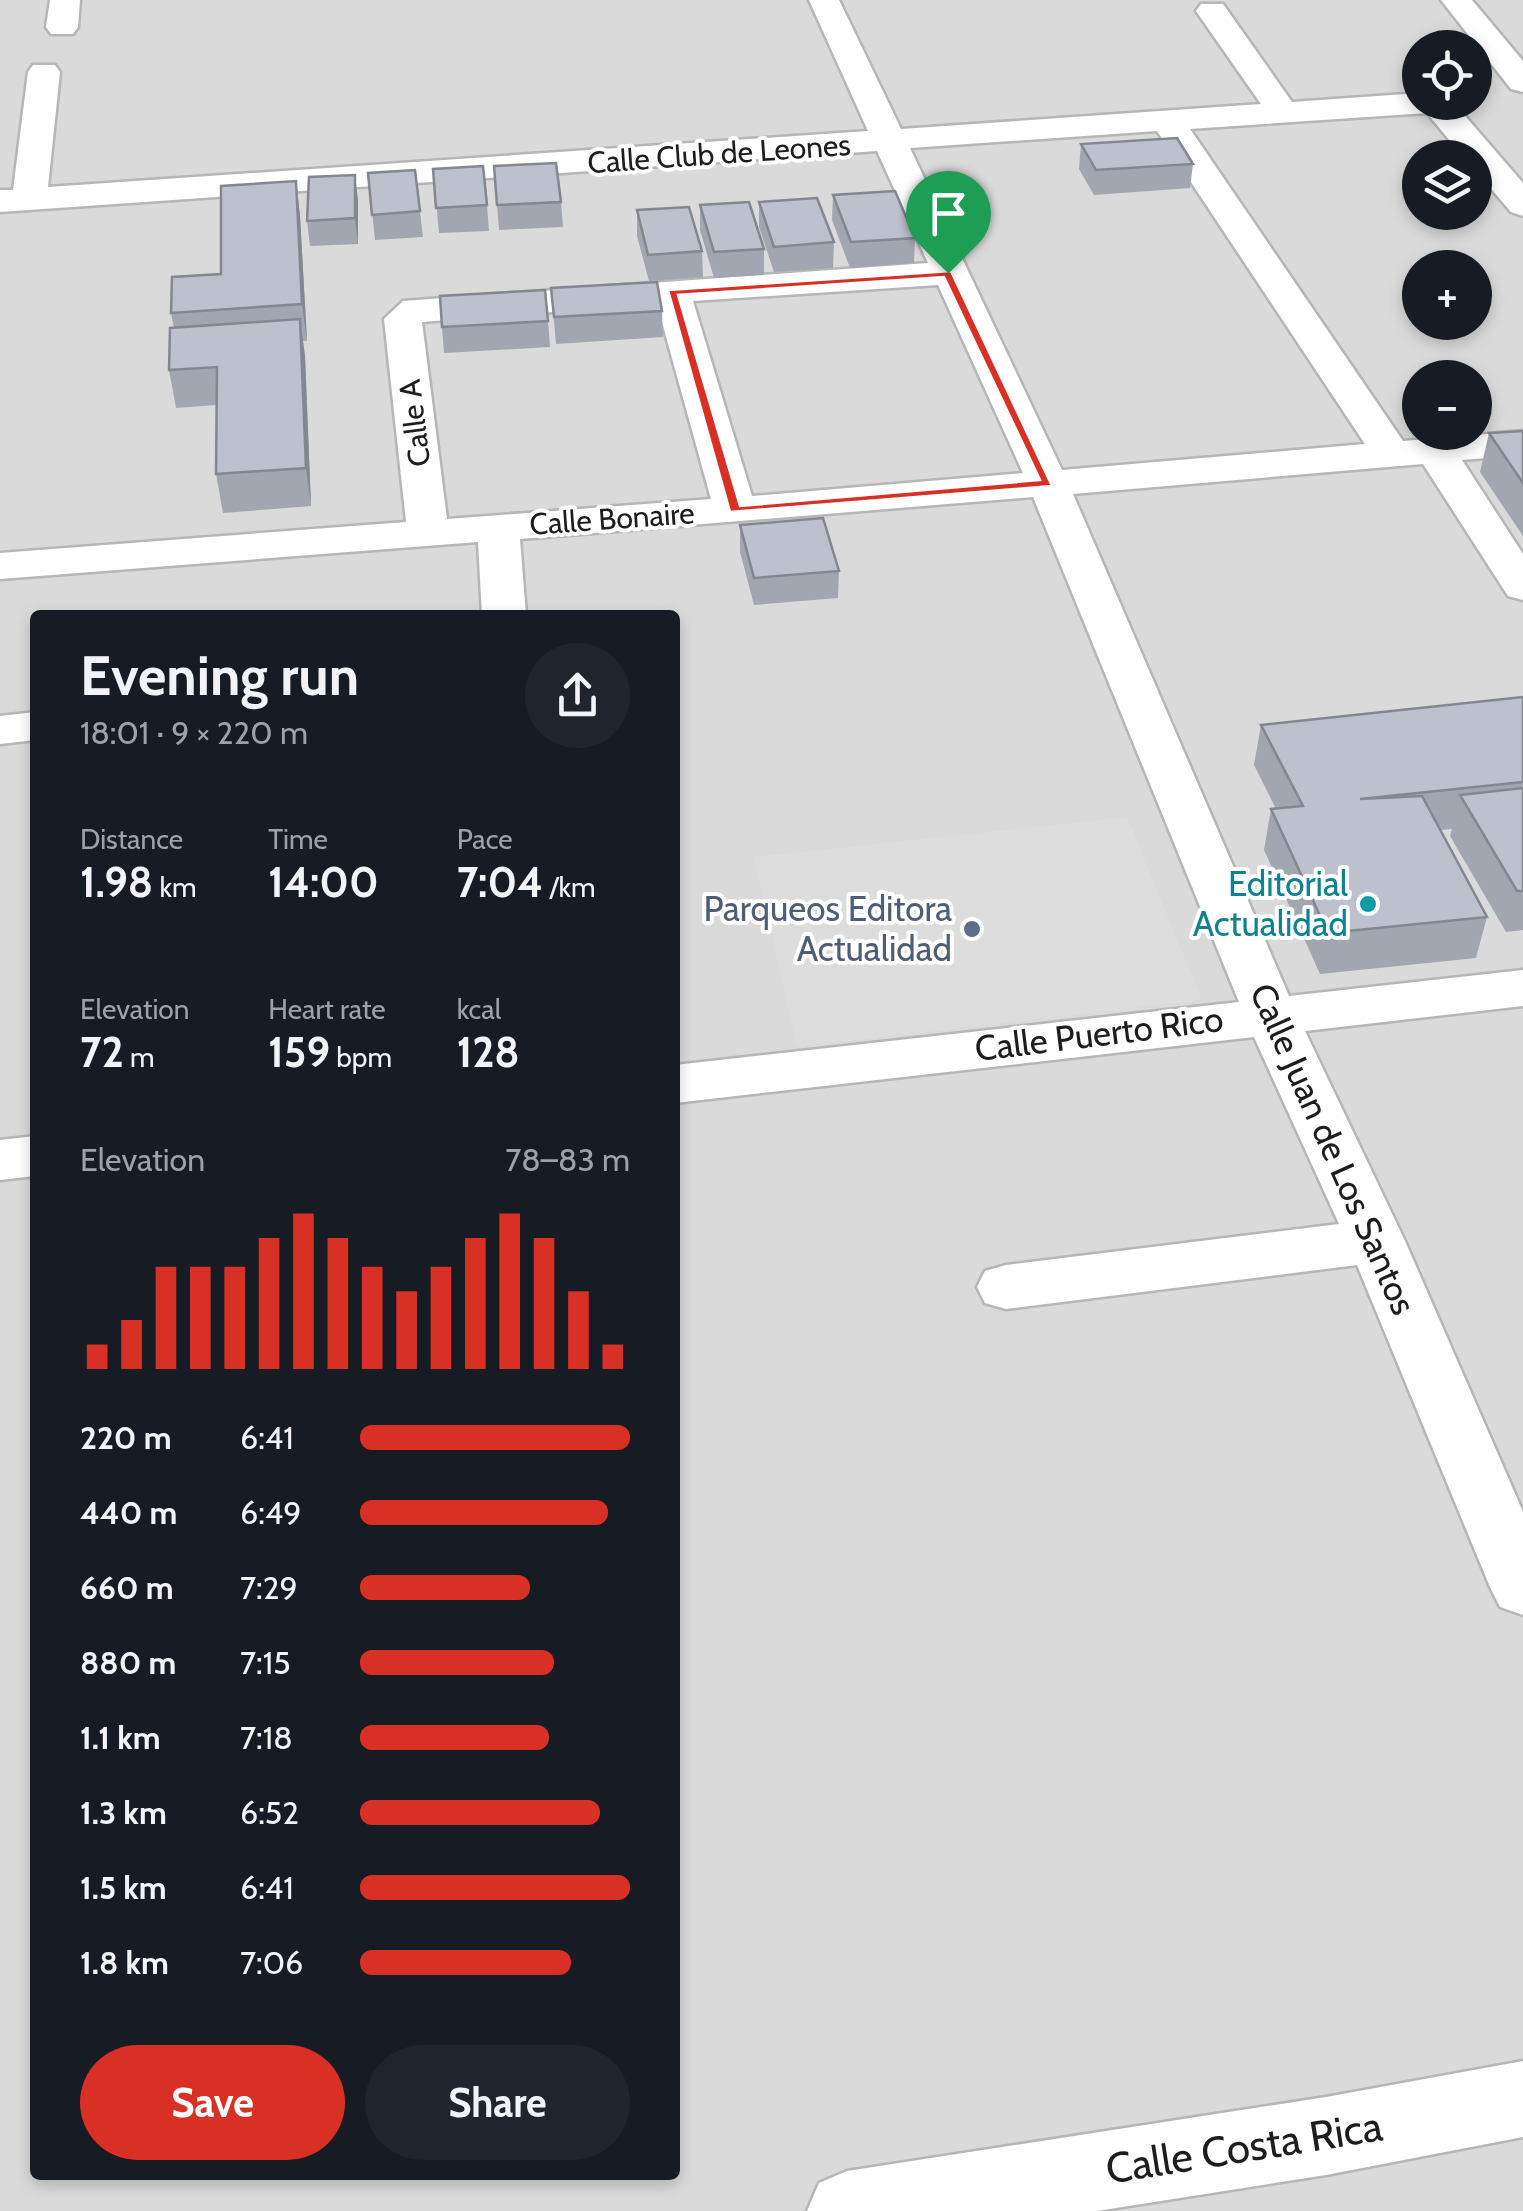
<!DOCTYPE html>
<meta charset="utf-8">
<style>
:root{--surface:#171b24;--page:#20242c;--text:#f1f3f6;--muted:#9ea1a6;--accent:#d93025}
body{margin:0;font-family:Cabin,sans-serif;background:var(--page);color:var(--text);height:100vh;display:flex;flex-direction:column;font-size:38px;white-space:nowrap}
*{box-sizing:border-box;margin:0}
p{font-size:32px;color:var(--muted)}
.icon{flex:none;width:55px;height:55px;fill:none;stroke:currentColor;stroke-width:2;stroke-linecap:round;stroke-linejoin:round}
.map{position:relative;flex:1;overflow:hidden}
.drawer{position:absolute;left:30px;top:610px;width:650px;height:1570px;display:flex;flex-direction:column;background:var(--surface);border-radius:10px;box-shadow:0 5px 15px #0003}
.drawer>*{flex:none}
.buttons{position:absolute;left:1402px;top:30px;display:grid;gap:20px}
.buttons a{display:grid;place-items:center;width:90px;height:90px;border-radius:50%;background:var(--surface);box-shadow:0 5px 15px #0003;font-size:50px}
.pin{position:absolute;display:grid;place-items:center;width:85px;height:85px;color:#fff;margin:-102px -42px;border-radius:50% 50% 50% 0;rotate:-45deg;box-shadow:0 0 10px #0007}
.pin .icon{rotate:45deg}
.round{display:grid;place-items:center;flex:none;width:105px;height:105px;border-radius:52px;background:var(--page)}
.headline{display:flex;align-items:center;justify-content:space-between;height:170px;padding:0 50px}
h1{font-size:55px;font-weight:700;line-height:75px}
.stats{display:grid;grid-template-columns:repeat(3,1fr);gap:15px;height:170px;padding:10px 50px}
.stats div{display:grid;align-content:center}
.stats b{font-size:42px;font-weight:700}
.stats small{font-size:28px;font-weight:400}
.stats p{font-size:28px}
.chart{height:280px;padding:20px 50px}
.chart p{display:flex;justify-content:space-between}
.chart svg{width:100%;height:180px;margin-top:10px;stroke:var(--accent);stroke-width:6}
.button{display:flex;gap:20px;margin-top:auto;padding:20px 50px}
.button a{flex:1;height:115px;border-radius:60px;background:var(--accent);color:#fff;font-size:40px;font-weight:700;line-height:115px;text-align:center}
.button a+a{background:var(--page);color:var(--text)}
ul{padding:0 50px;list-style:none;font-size:32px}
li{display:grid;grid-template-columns:160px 120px 1fr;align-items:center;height:75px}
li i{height:25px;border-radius:12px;background:var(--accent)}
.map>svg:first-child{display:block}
</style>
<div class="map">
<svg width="1523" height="2211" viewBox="0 0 1523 2211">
<rect width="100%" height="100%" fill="#e3e4ed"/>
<path fill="#dadadb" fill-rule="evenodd" d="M0,0H1523V2211H0ZM1420,48H1475V102H1420ZM1420,158H1475V212H1420ZM1420,268H1475V322H1420ZM1420,378H1475V432H1420ZM35,615H675V2175H35Z"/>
<path fill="#ddd" d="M1127,817L1202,1000L797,1047L754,857Z"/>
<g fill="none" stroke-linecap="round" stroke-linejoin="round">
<defs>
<g id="minor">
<path d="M50,0H80L78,27L73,34H51L46,27Z"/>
<path d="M809,0H839L901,129L1261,104L1196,11L1201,4H1223L1292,102L1420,93V102H1453L1523,183V216L1511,212L1475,170V158H1464L1427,113L1190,129L1403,441L1523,431V455L1462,460L1523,554V600L1508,596L1423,464L1073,494L1289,996L1523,970V1006L1305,1031L1405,1241L1523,1512V1615L1500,1607L1490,1587L1357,1265L1006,1309L985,1303L977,1287L985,1271L1006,1265L1339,1224L1254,1037L675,1103V1065L1239,1002L1033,497L520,539L526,615H482L478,542L0,579V553L406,522L384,319L403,301L928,263L877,151L0,212V190H13L28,72L33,65H55L60,72L48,187L868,131ZM1157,131L1365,444L1062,470L910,148ZM938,285L1023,473L752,496L693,301ZM657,304L711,499L447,519L422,322Z"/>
<path d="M1441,0H1472L1523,61V92L1511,89Z"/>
<path d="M35,712V740L0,744V716Z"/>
<path d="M35,1136V1176L0,1180V1140Z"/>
<path d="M1523,2061V2137L1326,2175L1097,2211H807L819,2183L847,2171L1326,2097Z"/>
</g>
</defs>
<use href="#minor" stroke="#b6b6b6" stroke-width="5"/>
<use href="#minor" fill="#fff" fill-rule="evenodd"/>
</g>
<g fill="#a2a6b0">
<path d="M1081,144L1193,164L1190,188L1094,195L1079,169Z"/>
<path d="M494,166L561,202L563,227L499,230Z"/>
<path d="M433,169L487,205L489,231L439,233Z"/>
<path d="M415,170L423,237L375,240L368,173Z"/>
<path d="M296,181L300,216L307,341H303L305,356L311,506L223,513L216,474V405L176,408L169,370L174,328L171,313L221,274Z"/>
<path d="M833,195L915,238L914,263L850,268L832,220Z"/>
<path d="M358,200V244L310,246L307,221Z"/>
<path d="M759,202L834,242L833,268L774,272L759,227Z"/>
<path d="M700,205L764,249V275L714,278L700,230Z"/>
<path d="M637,210L702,251L703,277L649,281L637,236Z"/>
<path d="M551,288L662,311L663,337L556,344Z"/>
<path d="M548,321L550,347L444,353L442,327Z"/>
<path d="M1523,431V536L1480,472L1489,433Z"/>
<path d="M740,525L839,571L838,598L754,605L740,552Z"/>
<path d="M1523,697V930L1506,932L1450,836L1452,829L1441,830L1487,917L1476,958L1320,974L1264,850L1271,809H1276L1254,765L1261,725Z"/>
</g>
<g fill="#848790">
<path d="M355,175L358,200V244L355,218Z"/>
<path d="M296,181L300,216L307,341L302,304Z"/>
<path d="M300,319L305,356L311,506L306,468Z"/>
</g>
<g fill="#bcc1cd" stroke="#848790" stroke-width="2.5">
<path d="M1177,138L1193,164L1096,170L1081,144Z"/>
<path d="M556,163L561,202L497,205L494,166Z"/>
<path d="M483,166L487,205L436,208L433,169Z"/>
<path d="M415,170L420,211L372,215L368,173Z"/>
<path d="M355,175V218L307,221L309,177Z"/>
<path d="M296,181L302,304L171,313L172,277L221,274V186Z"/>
<path d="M895,191L915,238L851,242L833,195Z"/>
<path d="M817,198L834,242L774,247L759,202Z"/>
<path d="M749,202L764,249L714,252L700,205Z"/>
<path d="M689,207L702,251L648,255L637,210Z"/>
<path d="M657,282L662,311L554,317L551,288Z"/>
<path d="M545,290L548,321L442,327L440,296Z"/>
<path d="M300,319L306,468L216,474L217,367L169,370L170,328Z"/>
<path d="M1523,431V483L1489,433Z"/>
<path d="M823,518L839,571L754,578L740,525Z"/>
<path d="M1523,697V782L1360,799L1422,796L1487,917L1328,933L1271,809L1303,806L1261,725Z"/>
<path d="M1523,788V891H1517L1460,795Z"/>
</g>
<path fill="#d93025" stroke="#fff" stroke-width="2.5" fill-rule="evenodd" d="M951,271L1052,486L730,512L668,290ZM944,277L1040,480L740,506L678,295Z"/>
<circle fill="#0f9aa8" stroke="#fff" stroke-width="4" cx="1368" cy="904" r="10"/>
<circle fill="#5c6f8a" stroke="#fff" stroke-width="4" cx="972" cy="929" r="10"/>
<g text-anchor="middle" stroke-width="8" stroke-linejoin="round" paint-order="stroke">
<g font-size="30" fill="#1d1d1d" stroke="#fff">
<text transform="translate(719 154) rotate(-4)" y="10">Calle Club de Leones</text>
<text transform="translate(415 423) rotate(-97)" y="10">Calle A</text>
<text transform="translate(612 519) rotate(-4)" y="10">Calle Bonaire</text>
</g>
<g font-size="35" fill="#0d838f" stroke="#fff" text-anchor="end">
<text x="1348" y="896">Editorial<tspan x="1348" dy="40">Actualidad</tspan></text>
</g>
<g font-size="35" fill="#4e5e75" stroke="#fff" text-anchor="end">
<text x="952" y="921">Parqueos Editora<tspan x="952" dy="40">Actualidad</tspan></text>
</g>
<g font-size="35" fill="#1d1d1d" stroke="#fff">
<text transform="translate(1099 1034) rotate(-7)" y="12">Calle Puerto Rico</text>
<text transform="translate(1333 1149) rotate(66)" y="12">Calle Juan de Los Santos</text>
</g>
<g font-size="42" fill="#1d1d1d" stroke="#fff">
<text transform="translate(1244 2147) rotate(-9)" y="15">Calle Costa Rica</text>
</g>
</g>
</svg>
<div class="buttons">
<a><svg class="icon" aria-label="locate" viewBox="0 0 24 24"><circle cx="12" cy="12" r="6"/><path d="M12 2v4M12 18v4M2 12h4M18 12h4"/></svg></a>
<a><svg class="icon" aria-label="layers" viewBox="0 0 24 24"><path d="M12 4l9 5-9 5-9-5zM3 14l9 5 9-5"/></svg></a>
<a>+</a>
<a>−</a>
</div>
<div class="pin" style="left:948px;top:273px;background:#1e9e55"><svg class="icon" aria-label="arrive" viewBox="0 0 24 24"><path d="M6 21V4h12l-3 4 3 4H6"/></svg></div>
<section class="drawer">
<div class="headline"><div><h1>Evening run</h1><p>18:01 · 9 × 220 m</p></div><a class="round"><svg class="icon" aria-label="share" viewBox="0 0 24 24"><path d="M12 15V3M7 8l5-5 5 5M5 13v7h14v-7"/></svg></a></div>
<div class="stats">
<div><p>Distance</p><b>1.98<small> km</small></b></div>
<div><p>Time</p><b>14:00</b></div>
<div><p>Pace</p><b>7:04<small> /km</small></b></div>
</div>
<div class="stats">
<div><p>Elevation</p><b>72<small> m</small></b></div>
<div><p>Heart rate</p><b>159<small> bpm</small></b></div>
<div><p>kcal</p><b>128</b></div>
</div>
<div class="chart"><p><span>Elevation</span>78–83 m</p>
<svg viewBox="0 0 160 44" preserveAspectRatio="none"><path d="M5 44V38M15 44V32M25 44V19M35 44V19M45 44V19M55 44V12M65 44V6M75 44V12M85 44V19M95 44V25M105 44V19M115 44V12M125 44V6M135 44V12M145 44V25M155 44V38"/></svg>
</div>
<ul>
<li><b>220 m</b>6:41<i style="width:100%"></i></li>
<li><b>440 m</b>6:49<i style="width:92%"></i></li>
<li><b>660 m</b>7:29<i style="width:63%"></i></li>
<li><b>880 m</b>7:15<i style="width:72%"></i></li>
<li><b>1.1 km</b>7:18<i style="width:70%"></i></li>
<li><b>1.3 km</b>6:52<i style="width:89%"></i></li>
<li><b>1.5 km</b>6:41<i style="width:100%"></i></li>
<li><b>1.8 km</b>7:06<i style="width:78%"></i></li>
</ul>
<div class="button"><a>Save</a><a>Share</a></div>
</section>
</div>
